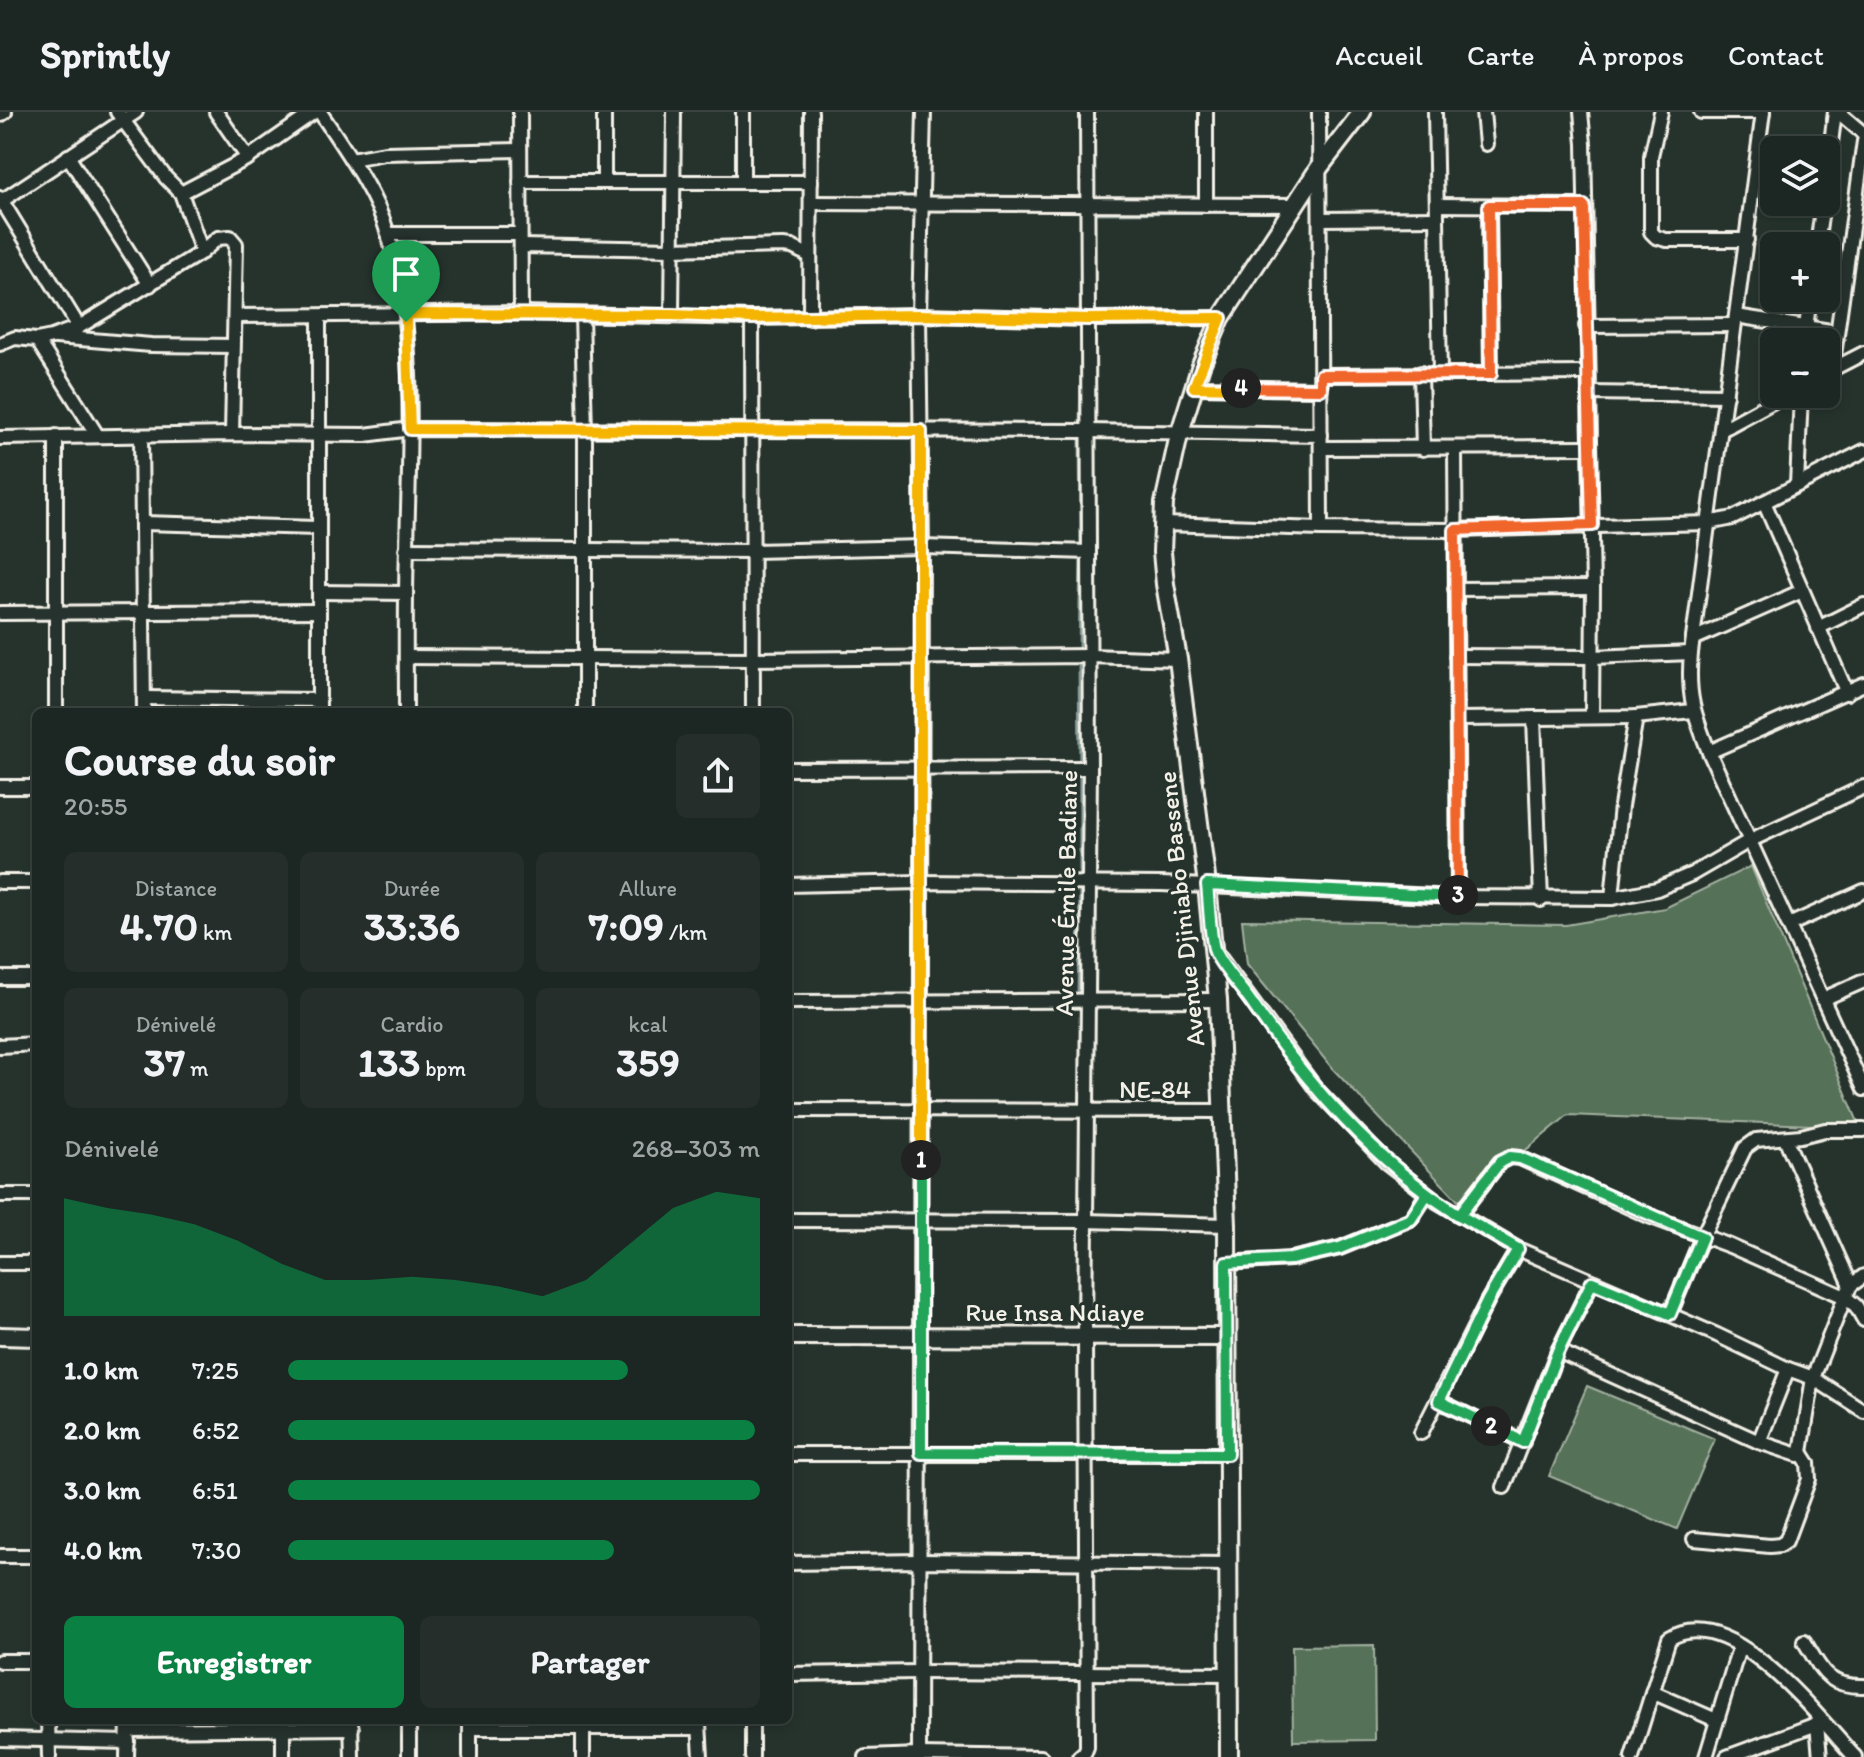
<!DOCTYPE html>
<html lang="fr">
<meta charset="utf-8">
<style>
:root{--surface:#1c2622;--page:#252e2a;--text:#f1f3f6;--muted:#a0a5a5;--line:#3a4340;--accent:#0b8043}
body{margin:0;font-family:Itim,sans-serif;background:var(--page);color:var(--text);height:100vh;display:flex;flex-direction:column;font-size:30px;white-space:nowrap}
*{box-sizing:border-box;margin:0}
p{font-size:26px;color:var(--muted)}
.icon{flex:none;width:44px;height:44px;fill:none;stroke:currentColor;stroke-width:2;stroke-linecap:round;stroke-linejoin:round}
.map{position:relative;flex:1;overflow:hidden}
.panel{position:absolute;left:32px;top:596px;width:760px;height:1016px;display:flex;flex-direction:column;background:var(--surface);border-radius:12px;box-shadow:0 4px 12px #0003,0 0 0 2px var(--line)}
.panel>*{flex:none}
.tools{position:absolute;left:1760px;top:24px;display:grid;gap:16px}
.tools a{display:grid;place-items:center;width:80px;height:80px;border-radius:12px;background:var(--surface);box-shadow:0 4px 12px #0003,0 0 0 2px var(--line);font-size:40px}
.pin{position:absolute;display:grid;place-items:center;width:68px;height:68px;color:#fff;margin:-82px -34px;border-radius:50% 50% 50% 0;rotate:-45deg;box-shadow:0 0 8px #0007}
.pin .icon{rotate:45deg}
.km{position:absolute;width:40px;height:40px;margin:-20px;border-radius:50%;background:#222;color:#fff;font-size:22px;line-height:40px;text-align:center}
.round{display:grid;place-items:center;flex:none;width:84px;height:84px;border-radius:12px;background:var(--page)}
.headline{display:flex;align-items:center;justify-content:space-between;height:136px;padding:0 32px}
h1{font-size:44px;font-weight:700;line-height:60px}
.figures{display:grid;grid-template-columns:repeat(3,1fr);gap:12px;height:136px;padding:8px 32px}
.figures div{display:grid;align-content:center;border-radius:12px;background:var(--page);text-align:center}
.figures b{font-size:40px;font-weight:700}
.figures small{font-size:22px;font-weight:400}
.figures p{font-size:22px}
.chart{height:224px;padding:16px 32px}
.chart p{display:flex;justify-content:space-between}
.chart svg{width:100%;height:144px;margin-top:8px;fill:var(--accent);opacity:.7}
.action{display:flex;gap:16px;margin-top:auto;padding:16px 32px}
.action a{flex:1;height:92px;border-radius:12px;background:var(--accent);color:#fff;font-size:32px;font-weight:700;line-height:92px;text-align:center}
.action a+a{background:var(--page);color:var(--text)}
ul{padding:0 32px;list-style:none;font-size:26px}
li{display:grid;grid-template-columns:128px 96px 1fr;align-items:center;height:60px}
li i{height:20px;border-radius:10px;background:var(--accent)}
header{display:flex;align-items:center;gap:48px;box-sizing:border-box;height:112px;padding:0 40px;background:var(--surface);border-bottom:2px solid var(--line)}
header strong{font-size:38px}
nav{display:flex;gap:44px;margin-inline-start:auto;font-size:28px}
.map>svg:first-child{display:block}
</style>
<header>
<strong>Sprintly</strong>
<nav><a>Accueil</a><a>Carte</a><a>À propos</a><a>Contact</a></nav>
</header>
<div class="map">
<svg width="1864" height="1645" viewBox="0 0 1864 1645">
<rect width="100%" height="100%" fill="#26332d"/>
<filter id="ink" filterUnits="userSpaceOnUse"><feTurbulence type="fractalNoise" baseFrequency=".0125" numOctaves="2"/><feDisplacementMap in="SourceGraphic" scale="16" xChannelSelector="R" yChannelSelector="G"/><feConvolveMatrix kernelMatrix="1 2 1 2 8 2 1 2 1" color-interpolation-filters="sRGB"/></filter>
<g filter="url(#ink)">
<g fill="#557158" stroke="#a4b1a0" stroke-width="2">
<path d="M1751,754L1860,1015L1568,1003L1461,1092L1332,956L1247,852L1242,808L1566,813L1665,796Z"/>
<path d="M1587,1274L1715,1327L1677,1417L1549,1364Z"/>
<path d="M1374,1533L1375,1628L1293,1629L1292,1534Z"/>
</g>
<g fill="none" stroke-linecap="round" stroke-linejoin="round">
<g stroke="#8a9e9b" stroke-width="3">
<path d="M1091,101L1277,100"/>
<path d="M1323,101H1360"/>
<path d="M1082,203L1081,101H1083"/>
<path d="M1080,315L1082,211"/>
<path d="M1080,323L1081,435"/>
<path d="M1079,539L1081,443"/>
<path d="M1079,547L1080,651"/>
<path d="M1080,659V767"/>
<path d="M1078,883L1080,775"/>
</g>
<defs>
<g id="minor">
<path d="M117,0L166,66L181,81L202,140"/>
<path d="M216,0L248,46"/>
<path d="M320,0C345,38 375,79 388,122C418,223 409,332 407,436C405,491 406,545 406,600"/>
<path d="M520,0L521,201"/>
<path d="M604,0V68"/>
<path d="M1206,0V93"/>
<path d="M1319,0L1321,417"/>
<path d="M1435,0L1440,261"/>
<path d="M1483,0L1486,32"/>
<path d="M1581,0L1584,32L1593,476L1592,605"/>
<path d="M1661,0L1651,44V120L1656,125L1666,128H1747"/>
<path d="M1701,0H1763"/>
<path d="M1763,0L1691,541C1687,583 1694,602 1709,640L1864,977"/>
<path d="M1838,0L1864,22"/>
<path d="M0,3L5,0"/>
<path d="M68,44L150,173"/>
<path d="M351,47L385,41L519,38"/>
<path d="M743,69V0"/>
<path d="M1826,69L1835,0"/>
<path d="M520,70H811"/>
<path d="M181,81L248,46L314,0"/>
<path d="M0,86L79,215"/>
<path d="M0,90L136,0"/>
<path d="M811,91L1294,93"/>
<path d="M1437,93L1584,94"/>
<path d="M1489,94L1491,262"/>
<path d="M1320,107L1437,106"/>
<path d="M388,122H520"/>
<path d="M521,134L672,137L783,134L792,135L810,144"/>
<path d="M1817,134L1823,90"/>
<path d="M582,203L585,319V600"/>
<path d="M672,203L674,0"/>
<path d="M235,204L521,201L752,206L919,203L1089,207L1221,206"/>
<path d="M1736,204L1837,220"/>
<path d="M752,206L753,600"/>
<path d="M810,206L811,0"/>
<path d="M1586,214L1734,213"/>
<path d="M1806,215L1810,186"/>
<path d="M56,225L151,233L233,234"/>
<path d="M37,228L97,323"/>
<path d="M0,232L15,226L37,228L52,225L79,215L202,140L218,126L230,125L236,132L232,322"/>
<path d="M1832,258L1864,29"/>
<path d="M1829,259L1864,241"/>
<path d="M1421,261L1423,337"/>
<path d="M1321,263L1588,261"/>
<path d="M1194,275L1321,277"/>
<path d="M1589,281L1726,283"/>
<path d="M1721,318L1787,282"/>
<path d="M141,324L144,600"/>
<path d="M0,326L232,322L365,323L410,317L1088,319L1321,323"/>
<path d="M1321,336L1590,335"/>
<path d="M1455,336L1458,785"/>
<path d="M1797,373L1801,282"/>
<path d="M1764,390L1847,581"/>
<path d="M143,411L318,416"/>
<path d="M1163,412L1321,417L1455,418L1708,411L1733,406L1864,339"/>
<path d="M406,437L752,439L922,435L1089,440"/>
<path d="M1455,477L1593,476"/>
<path d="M319,480L406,481"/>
<path d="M0,501L319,499"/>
<path d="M1818,516L1864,493"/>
<path d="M1693,527L1802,479"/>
<path d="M1456,544L1593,545L1691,541"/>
<path d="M406,545L753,547L1090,544L1178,547"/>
<path d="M144,586L319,588"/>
<path d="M56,600V324"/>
<path d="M319,600V204"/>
<path d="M1534,606L1541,788"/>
<path d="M1457,607L1636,605L1692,599"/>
<path d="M1709,640L1864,572"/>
<path d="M788,657L1090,656"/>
<path d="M0,675H36"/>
<path d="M0,770H36"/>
<path d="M788,773L920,770L1161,772L1458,785L1612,786L1657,777L1692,762L1749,729L1864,675"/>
<path d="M1612,786L1621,694L1636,605"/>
<path d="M1789,813L1864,779"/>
<path d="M1215,839L1316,977L1386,1050L1438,1090L1518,1137L1717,1223L1788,1257L1813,1266L1864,1299"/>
<path d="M0,866H36"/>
<path d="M1823,887L1864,869"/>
<path d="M788,890L1218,888"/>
<path d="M0,934L36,932"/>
<path d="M788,998L1223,999"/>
<path d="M1785,1026L1851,1173"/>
<path d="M0,1083H36"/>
<path d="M1459,1103L1500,1050L1510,1045L1520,1046L1649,1104L1730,1134L1845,1185L1856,1194L1864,1208"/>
<path d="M788,1108L1086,1109L1227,1113"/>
<path d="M0,1151H36"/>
<path d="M1226,1151L1291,1147L1340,1136L1411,1107L1427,1082"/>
<path d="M1670,1202L1702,1125L1745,1036L1756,1028L1801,1024L1825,1018H1864"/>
<path d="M1558,1239L1759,1330L1798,1343L1801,1340L1813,1266L1845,1185L1851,1173L1864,1164"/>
<path d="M1439,1289L1523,1330"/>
<path d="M1421,1321L1488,1188L1518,1137"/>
<path d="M1759,1330L1788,1257"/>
<path d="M788,1342H1227"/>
<path d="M1504,1375L1558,1239L1592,1170"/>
<path d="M1694,1427L1770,1434L1780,1433L1786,1429L1809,1367L1808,1351L1801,1340"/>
<path d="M0,1444H36"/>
<path d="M788,1451L919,1449L1228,1452"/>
<path d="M1804,1529C1822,1558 1826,1575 1864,1574"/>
<path d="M0,1549H36"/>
<path d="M788,1562L919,1560L1229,1562"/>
<path d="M1652,1580L1716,1608"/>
<path d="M48,1608L49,1645"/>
<path d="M283,1608V1645"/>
<path d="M351,1608L352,1645"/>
<path d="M409,1608V1645"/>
<path d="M583,1608V1645"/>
<path d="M752,1608V1645"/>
<path d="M699,1611L701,1645"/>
<path d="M1817,1612L1820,1645"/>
<path d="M470,1616H699"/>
<path d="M128,1618L352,1616"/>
<path d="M0,1627L128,1630"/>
<path d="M919,1643L922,435L919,203L924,0"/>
<path d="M127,1645L128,1608"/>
<path d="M470,1645V1611"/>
<path d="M866,1645L919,1643L1041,1645"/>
<path d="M1079,1645L1085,1640L1087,1635L1085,1224L1090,656L1087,0"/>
<path d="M1632,1645L1669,1527C1730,1488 1819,1607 1855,1645"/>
<path d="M1706,1645L1739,1536"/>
<path d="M1727,1645L1822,1610"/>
</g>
<g id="major">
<path d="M0,1224L36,1225"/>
<path d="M788,1224L1226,1225"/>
<path d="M1229,1645L1227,1113L1218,888L1207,773L1178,547L1165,472L1162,440L1164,391L1179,323L1201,253L1221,206L1319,56L1362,0"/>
</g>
</defs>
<use href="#minor" stroke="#f4f1e8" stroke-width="18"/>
<use href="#major" stroke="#f4f1e8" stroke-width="22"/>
<use href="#minor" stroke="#26332d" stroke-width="12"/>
<use href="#major" stroke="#26332d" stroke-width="16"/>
</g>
</g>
<g fill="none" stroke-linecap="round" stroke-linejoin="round" filter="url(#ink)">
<defs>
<path id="split-1" d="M406,210L410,317L921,319V1048"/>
<path id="split-2" d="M921,1048V1341L1227,1342L1226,1151L1291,1147L1340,1136L1411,1107L1427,1082L1459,1103L1518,1137L1488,1188L1439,1289L1491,1314"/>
<path id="split-3" d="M1458,783V785L1207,773C1209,789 1210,827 1215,840C1223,857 1240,874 1251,890C1308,973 1373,1048 1459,1103L1500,1050L1510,1045L1520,1046L1702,1125L1670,1202L1592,1170L1558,1239L1523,1330L1491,1314"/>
<path id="split-4" d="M1241,276L1321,277V263L1491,262L1489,94H1584L1592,413L1455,418L1458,783"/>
<path id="split-5" d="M406,210L405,202L672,203L752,206L919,203L1089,207L1221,206L1194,275L1241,276"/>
</defs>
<use href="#split-1" stroke="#fff" stroke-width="16"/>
<use href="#split-2" stroke="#fff" stroke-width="16"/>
<use href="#split-3" stroke="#fff" stroke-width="16"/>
<use href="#split-4" stroke="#fff" stroke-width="16"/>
<use href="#split-5" stroke="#fff" stroke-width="16"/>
<use href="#split-1" stroke="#f5b400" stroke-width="10"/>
<use href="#split-2" stroke="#22a559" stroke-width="10"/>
<use href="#split-3" stroke="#22a559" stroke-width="10"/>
<use href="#split-4" stroke="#f0652b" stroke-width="10"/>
<use href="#split-5" stroke="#f5b400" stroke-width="10"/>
</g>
<g text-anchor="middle" stroke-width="6" stroke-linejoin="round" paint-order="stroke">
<g font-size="26" fill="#f4f1e8" stroke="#26332d">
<text transform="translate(1066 781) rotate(-89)" y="9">Avenue Émile Badiane</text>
<text transform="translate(1181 797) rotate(-96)" y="9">Avenue Djiniabo Bassene</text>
<text x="1155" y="986">NE-84</text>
<text x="1055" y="1209">Rue Insa Ndiaye</text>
</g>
</g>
</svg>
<div class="tools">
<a><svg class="icon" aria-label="layers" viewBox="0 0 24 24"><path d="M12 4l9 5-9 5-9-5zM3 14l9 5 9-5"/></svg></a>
<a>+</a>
<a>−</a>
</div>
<div class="pin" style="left:406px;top:210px;background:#1e9e55"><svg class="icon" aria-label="arrive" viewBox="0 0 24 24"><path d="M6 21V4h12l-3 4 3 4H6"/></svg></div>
<b class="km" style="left:921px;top:1048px">1</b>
<b class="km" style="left:1491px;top:1314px">2</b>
<b class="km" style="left:1458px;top:783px">3</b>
<b class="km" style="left:1241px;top:276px">4</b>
<section class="panel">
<div class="headline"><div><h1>Course du soir</h1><p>20:55</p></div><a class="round"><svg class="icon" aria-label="share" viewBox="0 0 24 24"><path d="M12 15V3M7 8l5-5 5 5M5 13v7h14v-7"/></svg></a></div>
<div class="figures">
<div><p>Distance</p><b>4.70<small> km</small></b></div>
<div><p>Durée</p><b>33:36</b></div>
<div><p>Allure</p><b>7:09<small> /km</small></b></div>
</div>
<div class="figures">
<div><p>Dénivelé</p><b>37<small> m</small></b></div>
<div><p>Cardio</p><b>133<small> bpm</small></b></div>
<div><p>kcal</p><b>359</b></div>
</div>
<div class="chart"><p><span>Dénivelé</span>268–303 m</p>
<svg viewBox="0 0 160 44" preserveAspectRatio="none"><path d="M0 44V8L10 11L20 13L30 16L40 21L50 28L60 33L70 33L80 32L90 33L100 35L110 38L120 33L130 22L140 11L150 6L160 8V44z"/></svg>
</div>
<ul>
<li><b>1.0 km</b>7:25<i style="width:72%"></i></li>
<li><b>2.0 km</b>6:52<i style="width:99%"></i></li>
<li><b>3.0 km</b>6:51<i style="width:100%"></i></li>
<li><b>4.0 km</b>7:30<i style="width:69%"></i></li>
</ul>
<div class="action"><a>Enregistrer</a><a>Partager</a></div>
</section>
</div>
